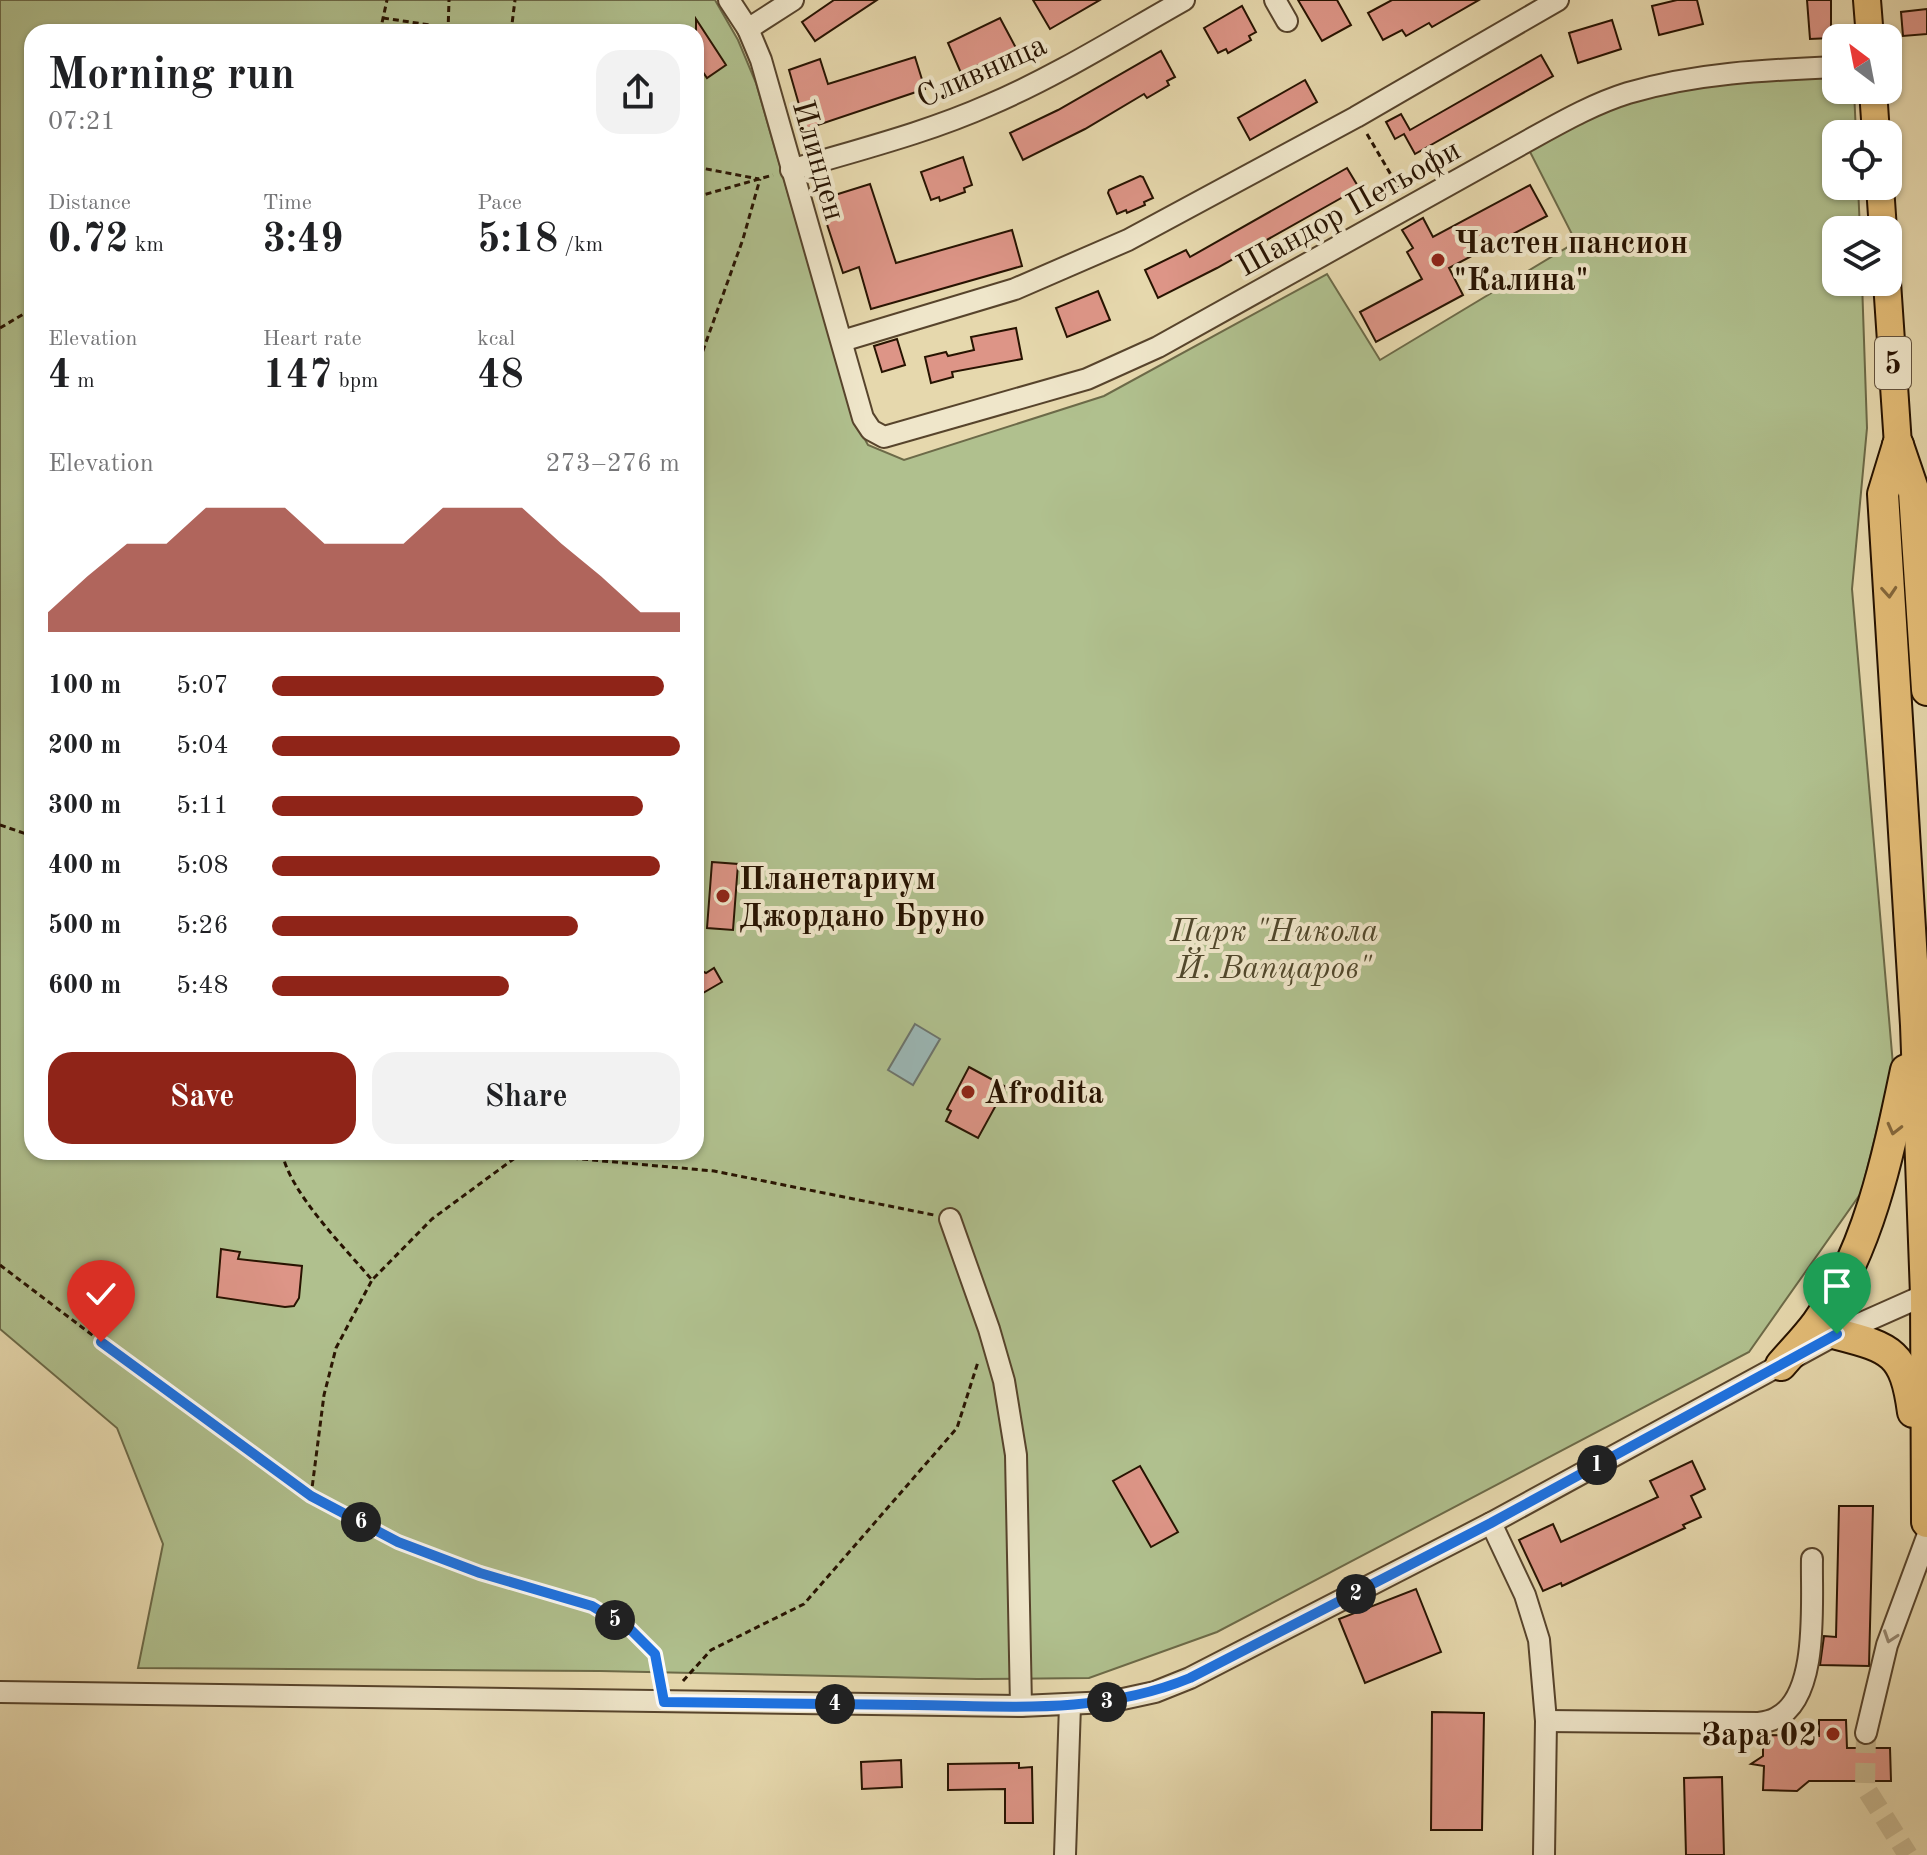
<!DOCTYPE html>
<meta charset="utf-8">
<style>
:root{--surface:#fff;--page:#f2f2f2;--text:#202124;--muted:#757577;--accent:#8f2418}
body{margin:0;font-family:"Old Standard TT",serif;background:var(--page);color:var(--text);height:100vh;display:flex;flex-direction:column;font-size:30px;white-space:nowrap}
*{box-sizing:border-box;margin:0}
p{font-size:26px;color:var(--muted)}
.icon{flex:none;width:44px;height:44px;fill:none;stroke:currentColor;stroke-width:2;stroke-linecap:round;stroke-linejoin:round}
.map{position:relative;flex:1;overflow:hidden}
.details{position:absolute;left:24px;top:24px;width:680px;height:1136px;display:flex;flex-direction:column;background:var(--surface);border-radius:24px;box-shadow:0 2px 6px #0004}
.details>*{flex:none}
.needle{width:52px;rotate:328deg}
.controls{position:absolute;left:1822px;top:24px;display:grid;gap:16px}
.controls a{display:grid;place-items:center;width:80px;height:80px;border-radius:16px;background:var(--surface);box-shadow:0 2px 6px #0004;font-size:40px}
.pin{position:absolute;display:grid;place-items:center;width:68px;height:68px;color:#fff;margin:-82px -34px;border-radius:50% 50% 50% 0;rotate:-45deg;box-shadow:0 0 8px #0007}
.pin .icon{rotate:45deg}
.km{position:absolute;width:40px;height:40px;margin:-20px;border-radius:50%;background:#222;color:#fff;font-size:22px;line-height:40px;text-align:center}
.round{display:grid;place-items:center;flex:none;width:84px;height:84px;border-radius:24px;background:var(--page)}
.headline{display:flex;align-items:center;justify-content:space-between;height:136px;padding:0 24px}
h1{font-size:44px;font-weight:700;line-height:60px}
.figures{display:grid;grid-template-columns:repeat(3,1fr);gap:12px;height:136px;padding:8px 24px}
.figures div{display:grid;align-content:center}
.figures b{font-size:40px;font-weight:700}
.figures small{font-size:22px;font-weight:400}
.figures p{font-size:22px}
.chart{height:224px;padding:16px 24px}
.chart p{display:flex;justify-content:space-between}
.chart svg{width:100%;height:144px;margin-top:8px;fill:var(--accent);opacity:.7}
.action{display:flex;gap:16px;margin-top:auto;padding:16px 24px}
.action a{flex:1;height:92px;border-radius:24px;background:var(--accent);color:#fff;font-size:32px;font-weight:700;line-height:92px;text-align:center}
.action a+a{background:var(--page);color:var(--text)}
ul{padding:0 24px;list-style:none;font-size:26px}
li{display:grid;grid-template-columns:128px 96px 1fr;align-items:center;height:60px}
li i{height:20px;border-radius:10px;background:var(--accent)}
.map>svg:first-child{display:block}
</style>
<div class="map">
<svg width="1927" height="1855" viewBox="0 0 1927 1855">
<rect width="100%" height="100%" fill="#e6d8ad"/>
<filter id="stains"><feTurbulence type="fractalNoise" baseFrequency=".0025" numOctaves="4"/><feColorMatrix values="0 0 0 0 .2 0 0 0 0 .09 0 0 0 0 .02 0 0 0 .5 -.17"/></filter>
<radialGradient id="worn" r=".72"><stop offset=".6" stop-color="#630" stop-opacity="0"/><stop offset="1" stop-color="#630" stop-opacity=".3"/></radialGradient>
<path fill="#b0c08e" stroke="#6c6a48" stroke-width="2" fill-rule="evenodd" d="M0,0H715L738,40L756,83L853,418L868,445L904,460L1104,396L1327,274L1380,360L1576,242L1527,146L1643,92L1836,70V90H1854L1856,134H1836V186H1858L1860,230H1836V282H1862L1867,428L1852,589L1893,1065L1861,1193L1749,1352L1217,1632L1089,1678L977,1679L600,1671L138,1668L163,1544L117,1428L0,1329ZM32,32H696V1152H32Z"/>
<path fill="#9bb7b5" stroke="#6d756d" stroke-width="2" d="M915,1024L940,1039L913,1085L888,1070Z"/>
<g fill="#dd9587" stroke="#271301" stroke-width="2">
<path d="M834,0H877L815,41L802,22Z"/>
<path d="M1033,0H1100L1050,29Z"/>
<path d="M1298,0H1337L1351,25L1322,41Z"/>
<path d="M1392,0H1479L1432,27L1429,23L1406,36L1402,30L1383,40L1368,13Z"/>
<path d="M1677,0H1697L1703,24L1659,35L1652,6Z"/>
<path d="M1807,0H1831V38L1810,39Z"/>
<path d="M1242,6L1256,32L1249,36L1251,40L1228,53L1226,49L1218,53L1204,28Z"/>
<path d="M1927,9V34L1903,36L1901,12Z"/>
<path d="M1000,18L1016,48L961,73L948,43Z"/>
<path d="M696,19L726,65L707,78L696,62Z"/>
<path d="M1612,20L1621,49L1578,63L1569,33Z"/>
<path d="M1161,51L1175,77L1167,81L1169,85L1147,98L1144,94L1085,129L1023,160L1010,133L1058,110Z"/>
<path d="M1541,55L1553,76L1415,154L1404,134L1395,139L1386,122L1401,114L1410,130Z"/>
<path d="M915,57L925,89L806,129L789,70L820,59L828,84Z"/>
<path d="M1305,80L1317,102L1250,140L1238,118Z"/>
<path d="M963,157L972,185L964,188L965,192L940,201L939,197L931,200L921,172Z"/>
<path d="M1347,168L1359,188L1217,268L1158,298L1145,270L1186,250L1190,257Z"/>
<path d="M1140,176L1143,177L1153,198L1144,202L1145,205L1127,213L1126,210L1117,214L1108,193L1109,190Z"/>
<path d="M870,184L896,263L1012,230L1022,266L871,309L859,267L843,273L819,200Z"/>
<path d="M1530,185L1547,216L1449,268L1463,295L1376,342L1360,312L1422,279L1407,252L1413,248L1402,230L1423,218L1433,237Z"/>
<path d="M1098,291L1110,320L1067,337L1056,308Z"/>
<path d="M1016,328L1022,359L952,372L953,377L931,383L925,357L946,352L948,356L974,350L971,337Z"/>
<path d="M897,339L905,365L882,372L874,346Z"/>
<path d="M712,862L738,864L733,930L707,928Z"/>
<path d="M696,968L706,973L714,968L722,982L696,997Z"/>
<path d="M969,1067L1006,1087L978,1138L946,1121L951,1111L947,1109Z"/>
<path d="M221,1249L240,1252L238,1259L302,1266L299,1298L294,1306L285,1307L217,1297Z"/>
<path d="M1692,1461L1705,1489L1691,1496L1701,1517L1683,1525L1685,1528L1562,1586L1561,1583L1543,1591L1519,1540L1553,1524L1561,1542L1658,1497L1650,1481Z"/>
<path d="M1140,1466L1178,1532L1151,1547L1113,1481Z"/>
<path d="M1839,1506H1873L1869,1666L1820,1665L1824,1636L1836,1637Z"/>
<path d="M1416,1589L1441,1652L1365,1683L1339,1619Z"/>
<path d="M1432,1712L1484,1713L1482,1830H1431Z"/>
<path d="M1819,1720H1846L1847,1748H1890L1891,1781H1809L1797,1791L1763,1790L1764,1766L1751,1764L1763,1756V1735L1819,1736Z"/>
<path d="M901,1760L902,1787L862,1789L861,1762Z"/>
<path d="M1019,1763V1768L1032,1767L1033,1823H1005V1789L948,1790V1764Z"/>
<path d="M1722,1777L1724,1855H1686L1684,1778Z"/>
</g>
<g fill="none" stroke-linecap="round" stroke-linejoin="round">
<path stroke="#c9ba93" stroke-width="20" stroke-dasharray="20 10" stroke-linecap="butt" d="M1866,1733L1865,1787L1908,1855"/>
<defs>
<g id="minor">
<path d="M729,0L748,29L761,60L863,418L871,430L884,437L1087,379L1158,347L1538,135C1567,119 1596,103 1628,93C1696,73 1765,70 1836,67"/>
<path d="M1275,0L1287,21"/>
<path d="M748,29L793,0"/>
<path d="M791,170C857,150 926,133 989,105C1057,76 1120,36 1184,0"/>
<path d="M842,341L1015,289L1128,240L1356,117L1558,0"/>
<path d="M950,1219L989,1329L1004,1381L1016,1455L1021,1706"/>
<path d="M1491,1523L1525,1595L1539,1640L1546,1721L1544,1855"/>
<path d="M0,1692L1021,1706L1109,1702L1155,1692L1190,1678L1491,1523L1837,1334L1927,1294"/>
<path d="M1546,1721L1758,1723C1764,1722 1771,1721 1776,1718C1820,1697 1811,1601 1812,1559"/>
<path d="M1866,1733L1887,1645L1927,1537"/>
<path d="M1065,1855L1070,1705"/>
</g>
<g id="major">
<path d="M1867,0L1870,38"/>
<path d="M1873,90L1876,134"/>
<path d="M1880,186L1883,230"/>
<path d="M1887,282L1898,445"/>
</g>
<g id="highway">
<path d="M1898,445L1883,494L1916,1025L1926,1295L1927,1522"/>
<path d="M1898,445L1914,492L1927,690"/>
<path d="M1837,1334C1892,1348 1905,1353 1913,1412"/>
<path d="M1781,1365C1793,1351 1806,1338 1817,1323C1869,1250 1888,1156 1906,1070"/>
</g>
</defs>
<use href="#minor" stroke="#57442c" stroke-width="24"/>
<use href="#major" stroke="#271301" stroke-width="30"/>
<use href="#highway" stroke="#271301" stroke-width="34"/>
<g stroke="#271301" stroke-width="3" stroke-dasharray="6 4" stroke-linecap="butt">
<path d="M383,18L477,32"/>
<path d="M380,32L387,0"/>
<path d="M448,32L449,0"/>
<path d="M511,32L515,0"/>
<path d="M1367,134L1400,190"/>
<path d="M696,167L759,179"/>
<path d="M696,197L773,175"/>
<path d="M0,328L32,309"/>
<path d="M696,370L743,239L760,179"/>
<path d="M0,825L32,836"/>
<path d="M282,1152C289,1192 345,1248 372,1280L432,1219L523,1152"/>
<path d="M544,1152L548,1156L714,1171L934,1215"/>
<path d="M0,1265L162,1388L311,1496L398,1542L480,1573L592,1606L630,1629L655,1654L660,1683"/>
<path d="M311,1496L324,1395L336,1348L372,1280"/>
<path d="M683,1681L711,1650L804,1604L957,1428L978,1362"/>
</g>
<use href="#minor" stroke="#efe6ca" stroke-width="20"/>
<use href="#major" stroke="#e3bc76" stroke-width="26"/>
<use href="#highway" stroke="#e3bc76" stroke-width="30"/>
</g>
<defs><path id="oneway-chevron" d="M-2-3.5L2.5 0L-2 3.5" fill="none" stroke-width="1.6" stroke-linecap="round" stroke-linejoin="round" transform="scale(2)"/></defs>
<g stroke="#85683c">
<use href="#oneway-chevron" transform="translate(1889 592) rotate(86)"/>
<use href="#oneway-chevron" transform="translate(1894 1129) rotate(104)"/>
</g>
<use stroke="#958770" href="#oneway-chevron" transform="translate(1890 1637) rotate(109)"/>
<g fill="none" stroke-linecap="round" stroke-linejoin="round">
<defs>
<path id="route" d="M101,1342L311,1496L398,1542L480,1573L592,1606L630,1629L655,1654L664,1702C747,1703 830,1704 914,1705C1008,1706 1100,1715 1190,1678L1491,1523L1837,1334"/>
</defs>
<use href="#route" stroke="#fff" stroke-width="16"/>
<use href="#route" stroke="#1a73e8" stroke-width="10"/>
</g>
<g fill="#8f2418" stroke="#efe6ca" stroke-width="3">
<circle cx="1438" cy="260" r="8"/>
<circle cx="723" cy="896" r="8"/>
<circle cx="968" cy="1092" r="8"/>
<circle cx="1833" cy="1734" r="8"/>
</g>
<g text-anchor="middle" stroke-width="8" stroke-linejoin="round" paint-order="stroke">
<rect fill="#efe6ca" stroke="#63523d" stroke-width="2" x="1875" y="337" width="36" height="52" rx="6"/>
<g font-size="30" font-weight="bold" fill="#271301">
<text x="1893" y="373">5</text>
</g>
<g font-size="32" fill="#271301" stroke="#efe6ca">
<text transform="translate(981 70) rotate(-24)" y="11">Сливница</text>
<text transform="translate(820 160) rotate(74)" y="11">Илинден</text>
<text transform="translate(1348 207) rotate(-29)" y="11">Шандор Петьофи</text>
</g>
<g font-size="32" font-weight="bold" fill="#271301" stroke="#efe6ca" text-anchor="start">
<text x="1454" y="253">Частен пансион<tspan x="1454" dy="37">"Калина"</tspan></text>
<text x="739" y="889">Планетариум<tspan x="739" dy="37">Джордано Бруно</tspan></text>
<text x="984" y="1103">Afrodita</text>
<text x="1817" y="1745" text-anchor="end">Зара 02</text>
</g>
<g font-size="32" font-style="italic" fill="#50472b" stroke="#efe6ca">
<text x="1274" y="941">Парк "Никола<tspan x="1274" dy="37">Й. Вапцаров"</tspan></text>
</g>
</g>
<rect width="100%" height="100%" filter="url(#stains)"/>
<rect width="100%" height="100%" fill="url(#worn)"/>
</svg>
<div class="controls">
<a><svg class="needle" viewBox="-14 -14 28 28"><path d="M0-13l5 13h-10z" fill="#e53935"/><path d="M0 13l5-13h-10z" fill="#757577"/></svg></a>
<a><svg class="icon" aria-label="locate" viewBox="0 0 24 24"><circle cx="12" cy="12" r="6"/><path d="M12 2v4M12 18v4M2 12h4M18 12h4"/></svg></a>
<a><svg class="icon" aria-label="layers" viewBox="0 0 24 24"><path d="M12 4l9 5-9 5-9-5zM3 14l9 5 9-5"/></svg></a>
</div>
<div class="pin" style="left:1837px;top:1334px;background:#1e9e55"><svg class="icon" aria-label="arrive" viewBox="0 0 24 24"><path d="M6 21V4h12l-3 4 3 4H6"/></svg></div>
<div class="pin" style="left:101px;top:1342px;background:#d93025"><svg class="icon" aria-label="check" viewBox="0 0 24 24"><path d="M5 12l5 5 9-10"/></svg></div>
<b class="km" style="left:1597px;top:1465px">1</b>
<b class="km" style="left:1356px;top:1594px">2</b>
<b class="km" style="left:1107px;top:1702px">3</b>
<b class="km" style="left:835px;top:1704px">4</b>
<b class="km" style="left:615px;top:1620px">5</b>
<b class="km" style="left:361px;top:1522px">6</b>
<section class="details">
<div class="headline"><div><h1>Morning run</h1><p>07:21</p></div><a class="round"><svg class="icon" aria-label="share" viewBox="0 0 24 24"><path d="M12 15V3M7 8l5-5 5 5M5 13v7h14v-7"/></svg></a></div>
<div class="figures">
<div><p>Distance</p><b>0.72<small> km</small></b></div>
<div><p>Time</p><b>3:49</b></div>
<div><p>Pace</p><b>5:18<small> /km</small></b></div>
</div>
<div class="figures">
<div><p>Elevation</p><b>4<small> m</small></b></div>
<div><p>Heart rate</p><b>147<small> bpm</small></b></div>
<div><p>kcal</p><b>48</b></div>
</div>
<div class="chart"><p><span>Elevation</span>273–276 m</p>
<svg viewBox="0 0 160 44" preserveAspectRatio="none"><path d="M0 44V38L10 27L20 17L30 17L40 6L50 6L60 6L70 17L80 17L90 17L100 6L110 6L120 6L130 17L140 27L150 38L160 38V44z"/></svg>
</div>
<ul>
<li><b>100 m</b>5:07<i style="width:96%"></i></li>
<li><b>200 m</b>5:04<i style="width:100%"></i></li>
<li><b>300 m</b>5:11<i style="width:91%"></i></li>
<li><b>400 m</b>5:08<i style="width:95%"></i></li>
<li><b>500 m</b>5:26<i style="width:75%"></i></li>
<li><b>600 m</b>5:48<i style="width:58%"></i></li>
</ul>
<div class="action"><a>Save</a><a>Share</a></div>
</section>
</div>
